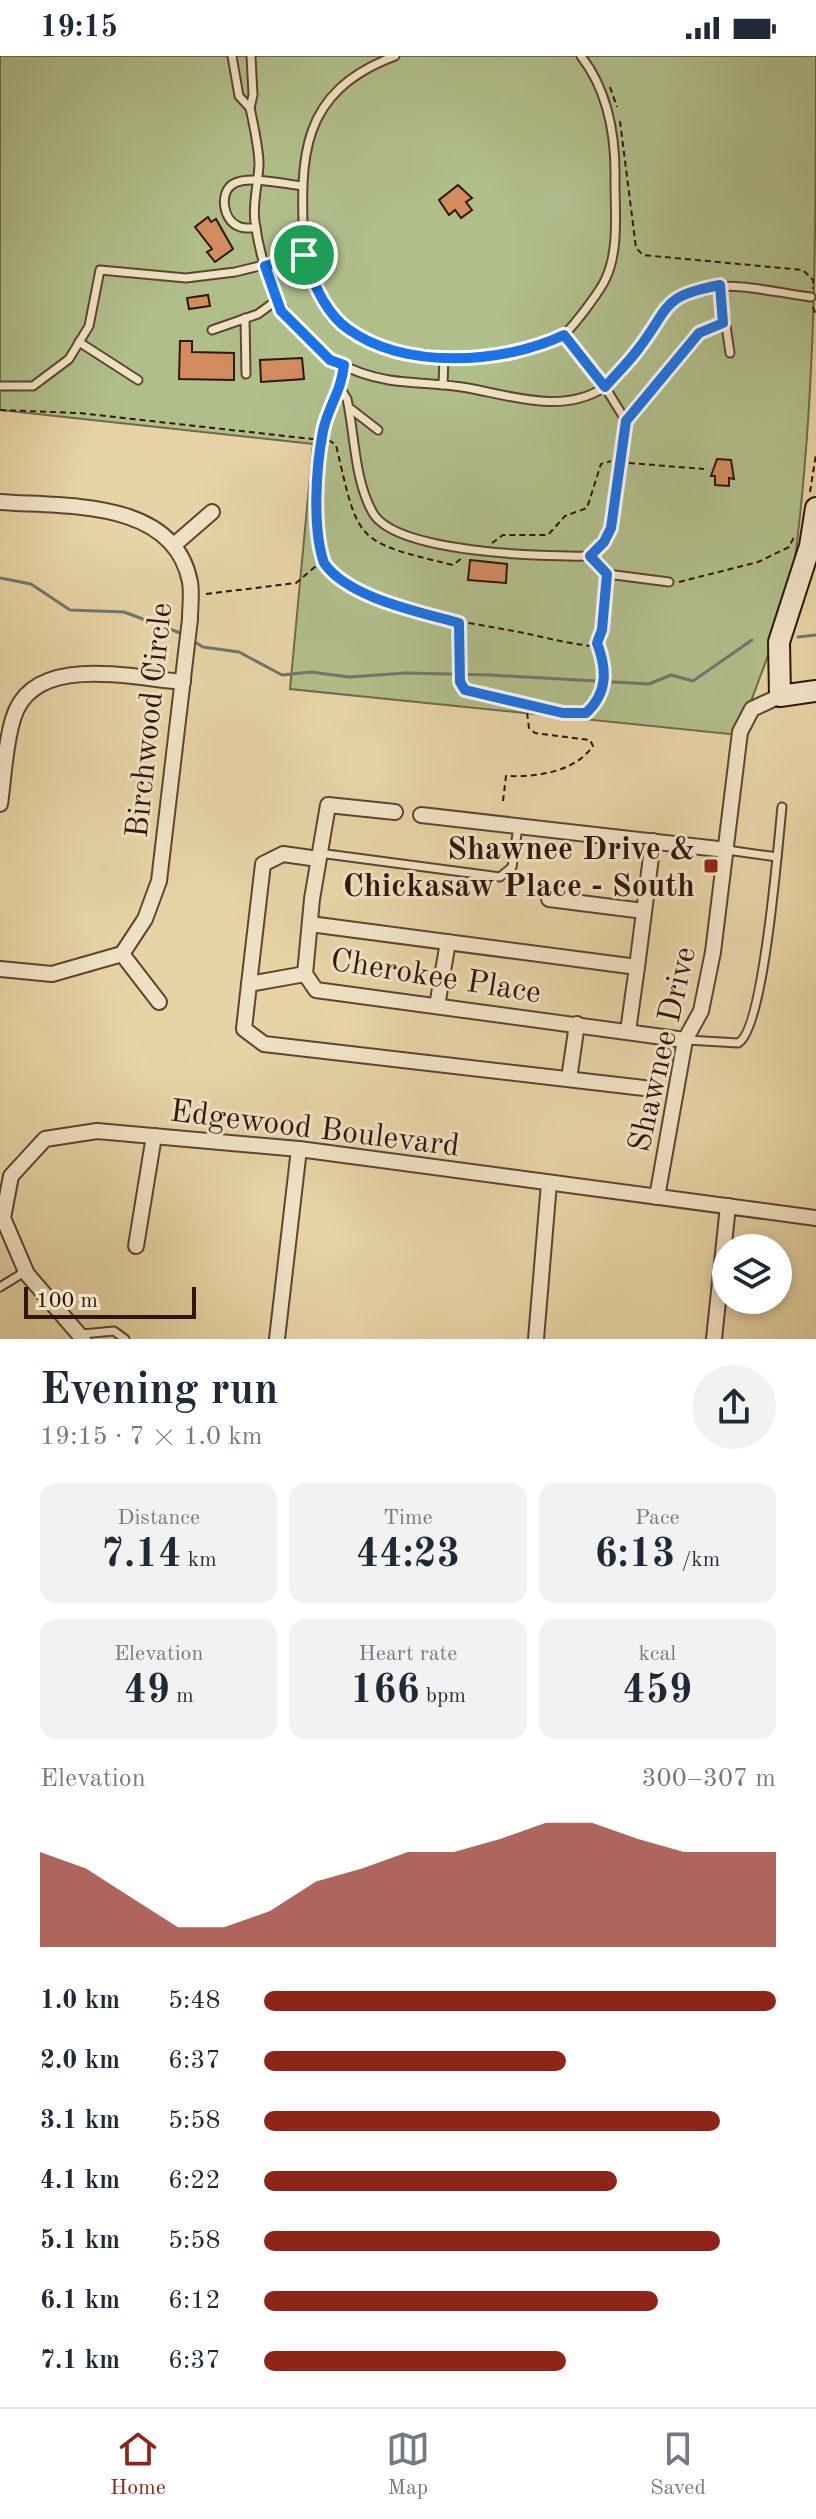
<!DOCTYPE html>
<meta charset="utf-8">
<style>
:root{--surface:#fff;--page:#f2f2f3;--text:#1f2937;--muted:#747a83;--line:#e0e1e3;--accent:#8f2418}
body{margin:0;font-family:"Old Standard TT",serif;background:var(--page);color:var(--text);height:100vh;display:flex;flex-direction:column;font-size:30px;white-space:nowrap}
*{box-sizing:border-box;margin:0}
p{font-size:26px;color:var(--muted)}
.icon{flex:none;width:44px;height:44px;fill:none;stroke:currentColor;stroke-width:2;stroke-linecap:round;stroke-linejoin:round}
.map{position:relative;height:1283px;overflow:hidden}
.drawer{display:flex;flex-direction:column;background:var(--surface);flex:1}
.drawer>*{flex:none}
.buttons{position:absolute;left:712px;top:1178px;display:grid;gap:16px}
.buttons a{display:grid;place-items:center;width:80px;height:80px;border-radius:50%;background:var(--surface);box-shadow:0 4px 12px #0003;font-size:40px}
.scale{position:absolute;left:24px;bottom:20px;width:172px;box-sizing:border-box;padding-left:8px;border:4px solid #31160b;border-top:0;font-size:22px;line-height:28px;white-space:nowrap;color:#31160b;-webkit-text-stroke:6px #efe2c4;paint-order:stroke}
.pin{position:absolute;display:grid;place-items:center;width:68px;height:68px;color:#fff;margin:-34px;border:4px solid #fff;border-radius:50%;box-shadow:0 2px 8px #0007}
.round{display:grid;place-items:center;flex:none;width:84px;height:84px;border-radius:42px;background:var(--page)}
.head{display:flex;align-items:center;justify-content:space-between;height:136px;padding:0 40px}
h1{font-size:44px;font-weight:600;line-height:60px}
.metrics{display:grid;grid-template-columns:repeat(3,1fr);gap:12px;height:136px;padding:8px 40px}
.metrics div{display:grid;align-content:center;border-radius:16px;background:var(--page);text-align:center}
.metrics b{font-size:40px;font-weight:600}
.metrics small{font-size:22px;font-weight:400}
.metrics p{font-size:22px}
.chart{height:224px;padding:16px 40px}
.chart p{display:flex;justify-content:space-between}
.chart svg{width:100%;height:144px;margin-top:8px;fill:var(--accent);opacity:.7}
ul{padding:0 40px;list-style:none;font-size:26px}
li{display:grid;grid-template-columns:128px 96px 1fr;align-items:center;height:60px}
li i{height:20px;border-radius:10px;background:var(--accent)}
.status{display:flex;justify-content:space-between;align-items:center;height:56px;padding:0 40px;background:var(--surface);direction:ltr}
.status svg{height:22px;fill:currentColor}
.tabs{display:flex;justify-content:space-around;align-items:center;height:112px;border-top:2px solid var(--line);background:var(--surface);font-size:22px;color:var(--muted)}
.tabs a{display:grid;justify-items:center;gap:4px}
.tabs .active{color:var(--accent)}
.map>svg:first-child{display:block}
</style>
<div class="status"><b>19:15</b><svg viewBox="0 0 49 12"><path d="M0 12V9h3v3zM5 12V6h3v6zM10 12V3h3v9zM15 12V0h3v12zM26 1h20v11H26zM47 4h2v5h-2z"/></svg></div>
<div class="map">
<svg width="816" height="1283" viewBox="0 0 816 1283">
<rect width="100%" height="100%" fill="#e7d3a4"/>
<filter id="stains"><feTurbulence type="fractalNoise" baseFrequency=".0025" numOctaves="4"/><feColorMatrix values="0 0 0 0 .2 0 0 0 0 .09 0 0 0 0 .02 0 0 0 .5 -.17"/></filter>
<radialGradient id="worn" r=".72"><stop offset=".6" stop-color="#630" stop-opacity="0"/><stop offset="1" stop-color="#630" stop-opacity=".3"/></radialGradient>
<path fill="#b0be8a" stroke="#706a4a" stroke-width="2" d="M0,0H816C816,174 816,349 793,518C783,567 755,631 739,679L290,633L313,388L0,354Z"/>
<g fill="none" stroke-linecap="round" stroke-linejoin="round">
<g stroke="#70766e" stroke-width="3">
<path d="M0,522L31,528L70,554L124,556L183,578"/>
<path d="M798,581L816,579"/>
<path d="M193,585L203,591L239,596L282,619L311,616L349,621L406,617L490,619L649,628L671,619L693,625L752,584"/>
</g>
</g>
<g fill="#d28c60" stroke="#31160b" stroke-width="2">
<path d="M458,129L472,142L466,146L472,154L461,162L455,154L449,159L439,144Z"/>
<path d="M208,161L211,166L216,163L233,193L215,206L207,196L212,193L195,171Z"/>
<path d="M208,239L210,250L189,253L187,242Z"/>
<path d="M180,285H192V296L234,297V324L179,323Z"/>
<path d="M302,302L304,323L261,326L260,304Z"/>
<path d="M717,403L731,404L734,423L729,422V430L715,429V420H711Z"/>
<path d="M470,504L507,508L506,527L468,524Z"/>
</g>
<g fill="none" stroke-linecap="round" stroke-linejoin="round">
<defs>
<g id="lane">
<path d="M232,0L239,40L250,52L253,39L251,0"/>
<path d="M250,52C254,70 258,88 259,106C259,126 252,147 255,166C266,246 306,310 389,324C415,328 442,327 468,332C511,340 563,358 603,332C623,319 640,291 652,270C687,210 754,234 811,241"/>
<path d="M256,172C251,172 243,173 238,170C223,164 219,137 233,128C249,119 284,128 302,130"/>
<path d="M304,199C312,225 325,254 347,271C390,306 516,313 562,280C572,273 601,234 606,222C619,194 615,156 615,126C616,82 609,36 581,0"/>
<path d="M720,229L730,297"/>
<path d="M245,262L246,318"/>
<path d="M212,274L258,258L277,244"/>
<path d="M79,286L138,324"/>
<path d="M344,309L341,333L347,343C355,379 354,424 373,457C396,497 545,501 590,500L611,472L626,365L605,331L564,279"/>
<path d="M443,329L444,300"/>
<path d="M0,330H33L69,303L89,270L100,214L186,222L235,216L304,199C301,108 294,38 395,0"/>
<path d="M332,350L341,333"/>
<path d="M351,353L378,374"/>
<path d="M626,365L699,277L723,267"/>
<path d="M590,500L607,518L669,526"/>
<path d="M727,794L777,801"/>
<path d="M319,797L500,821L512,811L518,771"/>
<path d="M687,984L738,987C764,975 778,787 782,751"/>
<path d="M0,1231L26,1215"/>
<path d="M82,1278L114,1275L125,1283"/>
</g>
<g id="street">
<path d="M0,446C64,451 174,442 190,526C192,537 190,551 190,563L159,825L145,863L122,898L52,918L0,913"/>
<path d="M174,489L212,456"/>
<path d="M0,748C4,720 5,689 13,663C32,596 131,622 183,626"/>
<path d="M395,756L328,749L312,843L305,918L316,934L685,984"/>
<path d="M421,759L727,794"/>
<path d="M549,843L644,855"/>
<path d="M310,868L637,911L628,975"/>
<path d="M122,898L159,946"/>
<path d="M637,911L653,785"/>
<path d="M305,918L249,928L244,973L264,988L644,1032"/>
<path d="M249,928L263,808L283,798L318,803"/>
<path d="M437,950L448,886"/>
<path d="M569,1023L577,968"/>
<path d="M657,1141L685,984L701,955L713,896L740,676L752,653L780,640"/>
<path d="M136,1190L154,1080"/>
<path d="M83,1283L27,1218L3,1162L11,1120L45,1083L97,1075L299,1093L816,1162"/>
<path d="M277,1283L299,1093"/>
<path d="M536,1283L549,1127"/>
<path d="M714,1283L728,1150"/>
</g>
<path id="secondary" d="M816,452L810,490L779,586L780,640L816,635"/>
</defs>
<use href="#lane" stroke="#5e4531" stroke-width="11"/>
<use href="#street" stroke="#5e4531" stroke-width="18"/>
<use href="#secondary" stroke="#31160b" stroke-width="24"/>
<g stroke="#31160b" stroke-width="2" stroke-dasharray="6 4" stroke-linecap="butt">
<path d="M610,31L617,51"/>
<path d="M620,65L636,192L643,199L803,214L813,224V233"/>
<path d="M813,251L816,259"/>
<path d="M0,354L79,357L330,385L336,389C359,487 354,485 453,509L462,502"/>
<path d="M329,359C318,387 307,492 329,514C371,556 463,565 519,576C543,581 566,587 591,590L599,587L604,529"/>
<path d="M629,407L704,413"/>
<path d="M810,436L816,398"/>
<path d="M492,487L503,479H548L565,460L587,452L601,408L611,405"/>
<path d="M679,526L758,506L789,491L795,479"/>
<path d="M206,538L296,527L322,505"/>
<path d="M459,569L460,626L465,634L563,657H586C608,638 607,614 597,588"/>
<path d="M503,745L506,720C535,721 574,717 593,690L590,684L535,677L529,672L526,649"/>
</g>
<use href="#lane" stroke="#efe2c4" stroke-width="7"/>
<use href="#street" stroke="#efe2c4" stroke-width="14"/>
<use href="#secondary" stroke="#efe2c4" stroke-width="20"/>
</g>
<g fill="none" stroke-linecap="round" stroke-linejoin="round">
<defs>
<path id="route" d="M304,199C312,225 325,257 348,273C405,314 503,308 564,279L605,331C616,318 629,306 639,292C671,250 661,240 720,229L723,267L699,277L626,365L611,472L604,486L590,500L607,518L602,574L597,587C607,613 608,637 586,657H563L465,634L460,626L459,567C420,556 348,542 324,507C312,472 316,411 323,375C328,350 341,337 344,309L330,304L281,255L265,210Z"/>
</defs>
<use href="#route" stroke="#fff" stroke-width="16"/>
<use href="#route" stroke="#1a73e8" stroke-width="10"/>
</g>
<rect fill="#8f2418" stroke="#efe2c4" stroke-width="3" x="703" y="802" width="16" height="16" rx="4"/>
<g text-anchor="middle" stroke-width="6" stroke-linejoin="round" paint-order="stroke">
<g font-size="32" fill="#31160b" stroke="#efe2c4">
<text transform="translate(148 664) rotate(-84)" y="11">Birchwood Circle</text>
<text transform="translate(436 919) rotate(9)" y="11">Cherokee Place</text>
<text transform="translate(661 993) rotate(-77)" y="11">Shawnee Drive</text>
<text transform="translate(315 1071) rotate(7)" y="11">Edgewood Boulevard</text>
</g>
<g font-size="32" font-weight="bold" fill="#31160b" stroke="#efe2c4" text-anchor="end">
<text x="695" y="803">Shawnee Drive &amp;<tspan x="695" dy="37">Chickasaw Place - South</tspan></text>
</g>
</g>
<rect width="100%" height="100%" filter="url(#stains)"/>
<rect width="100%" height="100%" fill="url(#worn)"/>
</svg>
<div class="buttons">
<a><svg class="icon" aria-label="layers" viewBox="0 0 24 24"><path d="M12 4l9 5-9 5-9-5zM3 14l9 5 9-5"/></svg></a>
</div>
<div class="scale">100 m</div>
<div class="pin" style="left:304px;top:199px;background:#1e9e55"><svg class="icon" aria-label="arrive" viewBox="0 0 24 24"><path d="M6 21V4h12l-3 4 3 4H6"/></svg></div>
</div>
<section class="drawer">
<div class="head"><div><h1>Evening run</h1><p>19:15 · 7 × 1.0 km</p></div><a class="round"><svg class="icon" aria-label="share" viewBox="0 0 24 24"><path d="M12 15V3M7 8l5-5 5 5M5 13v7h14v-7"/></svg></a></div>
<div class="metrics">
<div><p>Distance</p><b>7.14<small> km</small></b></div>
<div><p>Time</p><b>44:23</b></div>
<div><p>Pace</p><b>6:13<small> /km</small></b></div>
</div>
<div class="metrics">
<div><p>Elevation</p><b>49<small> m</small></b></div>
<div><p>Heart rate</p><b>166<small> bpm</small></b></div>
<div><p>kcal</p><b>459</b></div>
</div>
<div class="chart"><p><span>Elevation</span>300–307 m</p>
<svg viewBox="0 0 160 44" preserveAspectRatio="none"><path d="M0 44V15L10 20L20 29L30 38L40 38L50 33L60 24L70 20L80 15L90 15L100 11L110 6L120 6L130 11L140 15L150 15L160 15V44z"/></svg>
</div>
<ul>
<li><b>1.0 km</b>5:48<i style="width:100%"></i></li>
<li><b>2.0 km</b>6:37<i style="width:59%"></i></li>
<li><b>3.1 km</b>5:58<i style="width:89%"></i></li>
<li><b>4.1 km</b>6:22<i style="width:69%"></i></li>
<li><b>5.1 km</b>5:58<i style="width:89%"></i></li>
<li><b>6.1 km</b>6:12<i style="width:77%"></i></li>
<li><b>7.1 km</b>6:37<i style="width:59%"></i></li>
</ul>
</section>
<nav class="tabs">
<a class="active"><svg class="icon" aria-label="home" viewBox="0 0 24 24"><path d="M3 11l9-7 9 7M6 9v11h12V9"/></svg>Home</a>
<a><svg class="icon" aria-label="map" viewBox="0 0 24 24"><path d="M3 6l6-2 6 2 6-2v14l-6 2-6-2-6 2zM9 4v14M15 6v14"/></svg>Map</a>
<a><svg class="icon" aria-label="saved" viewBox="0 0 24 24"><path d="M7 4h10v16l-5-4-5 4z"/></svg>Saved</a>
</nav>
